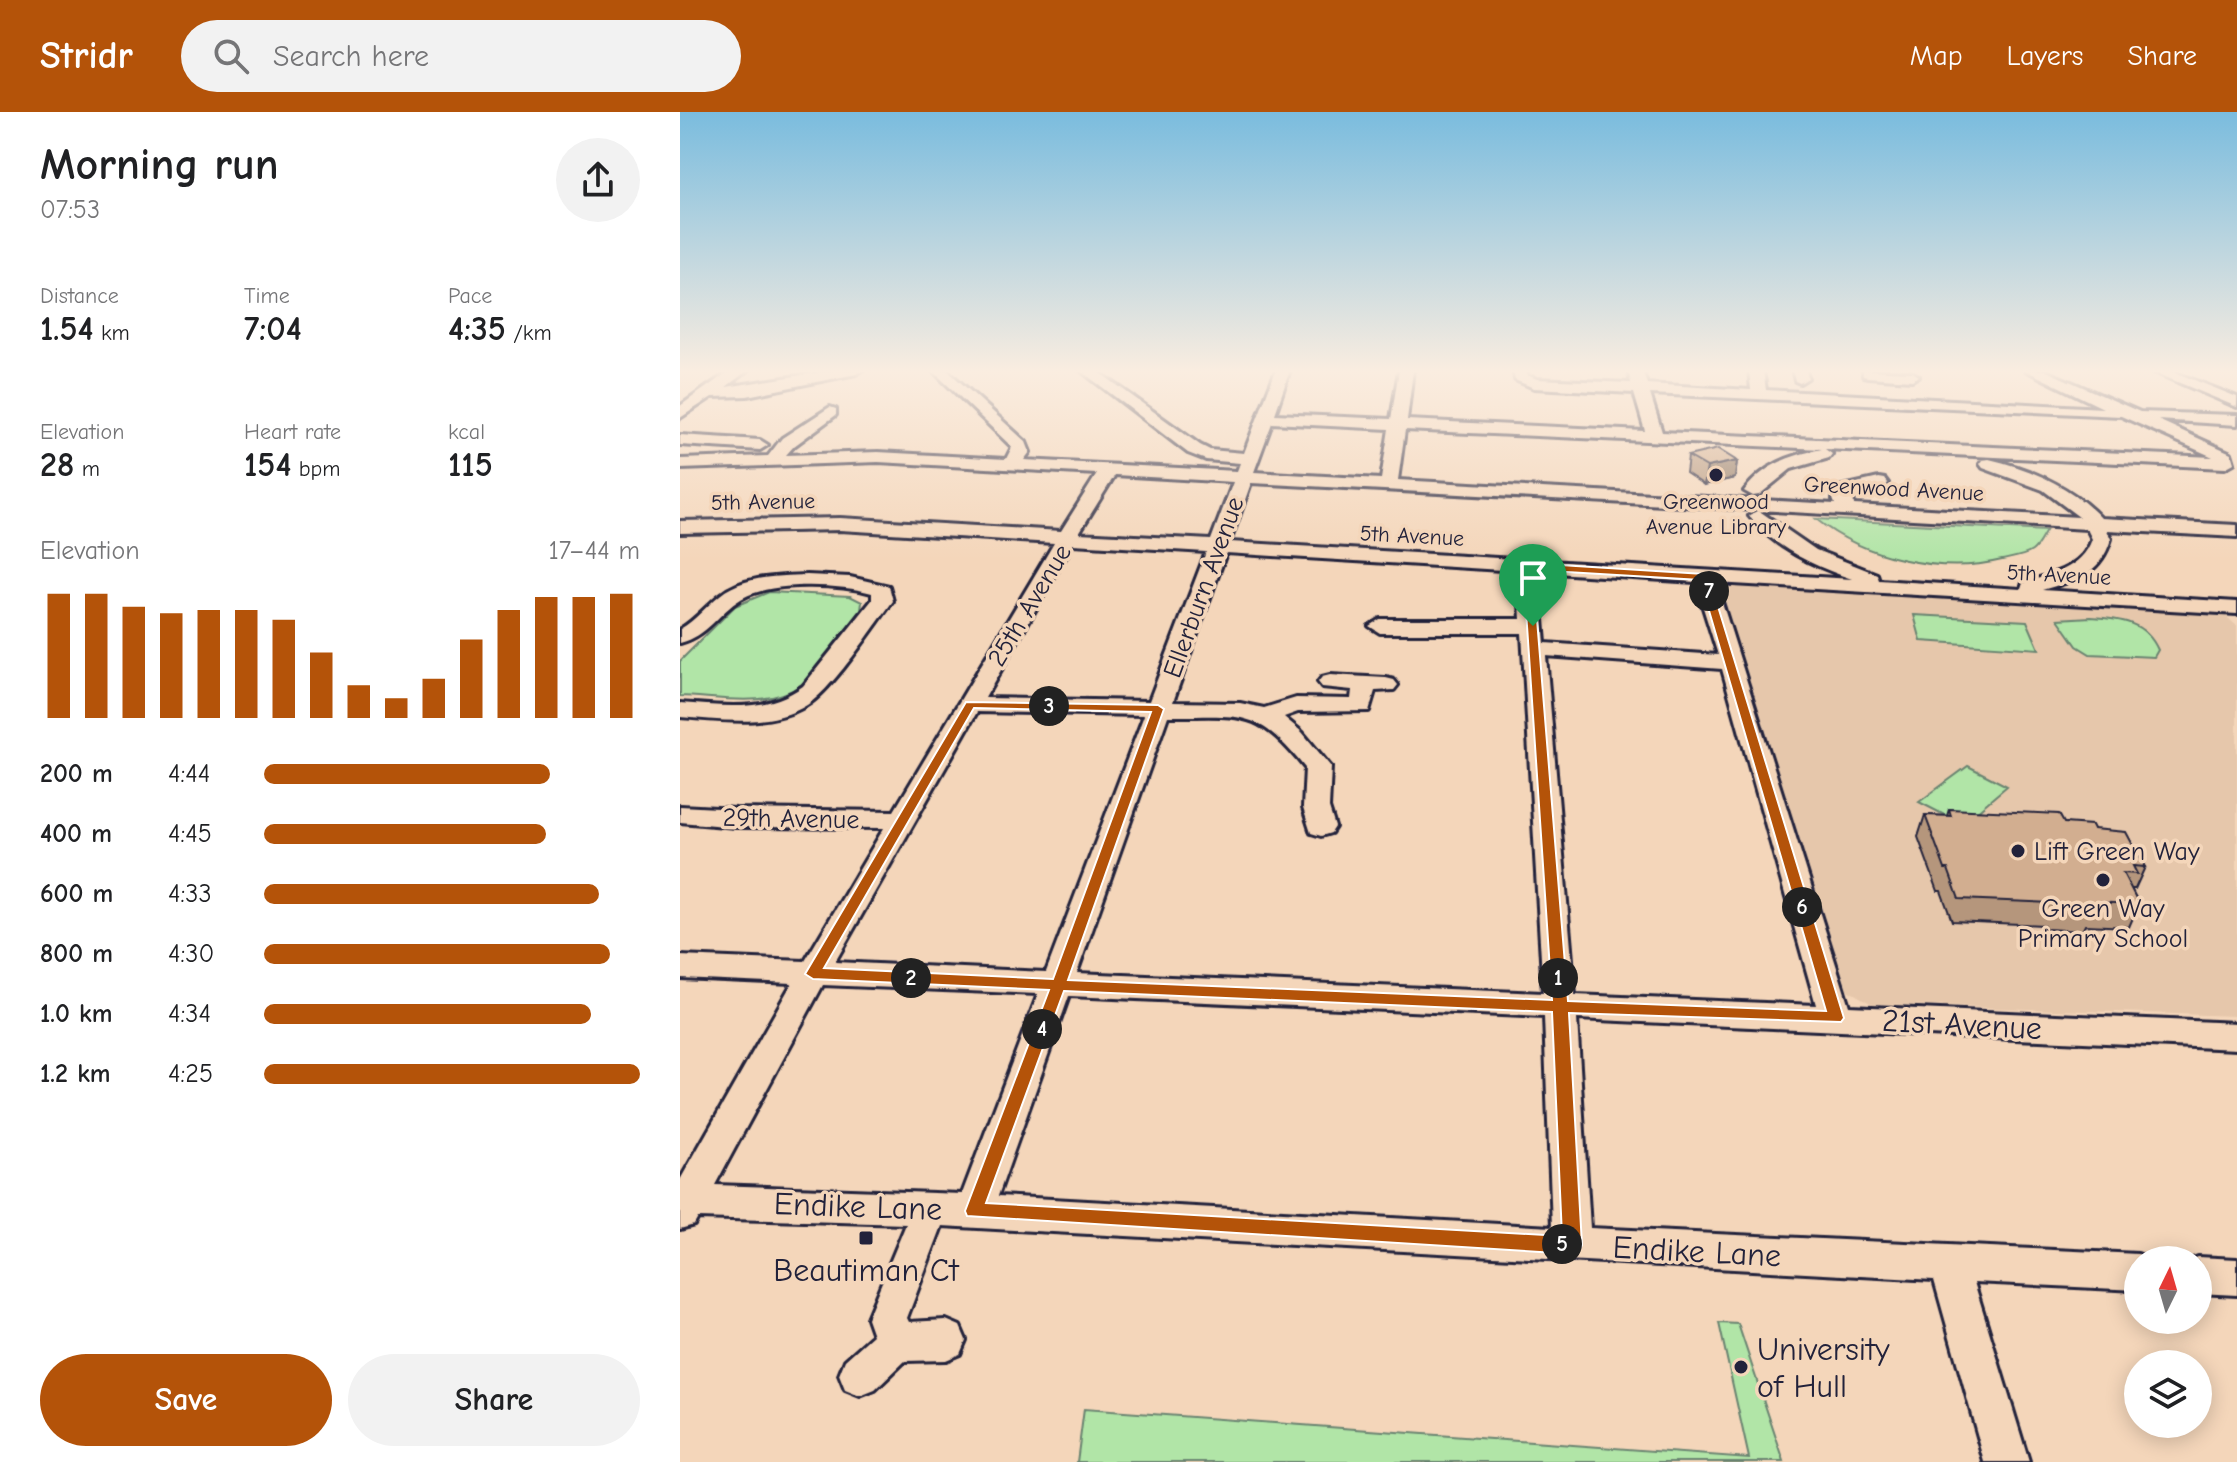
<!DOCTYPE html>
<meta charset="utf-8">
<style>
:root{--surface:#fff;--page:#f2f2f2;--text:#202124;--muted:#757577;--accent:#b45309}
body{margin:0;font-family:"Comic Neue",sans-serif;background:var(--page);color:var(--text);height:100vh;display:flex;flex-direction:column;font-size:30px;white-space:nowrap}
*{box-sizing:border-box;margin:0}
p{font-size:26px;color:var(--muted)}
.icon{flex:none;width:44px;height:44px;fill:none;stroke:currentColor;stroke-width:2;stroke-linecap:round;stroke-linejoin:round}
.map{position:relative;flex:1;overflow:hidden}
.sheet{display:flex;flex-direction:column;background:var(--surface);width:680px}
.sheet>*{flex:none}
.needle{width:52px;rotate:5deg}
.tools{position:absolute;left:1444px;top:1134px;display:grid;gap:16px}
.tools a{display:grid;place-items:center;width:88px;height:88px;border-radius:50%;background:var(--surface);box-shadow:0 4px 20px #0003;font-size:40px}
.pin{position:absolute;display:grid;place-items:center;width:68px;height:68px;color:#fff;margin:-82px -34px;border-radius:50% 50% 50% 0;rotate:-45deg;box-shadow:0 0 8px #0007}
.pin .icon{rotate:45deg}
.km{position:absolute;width:40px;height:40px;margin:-20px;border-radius:50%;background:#222;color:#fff;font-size:22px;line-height:40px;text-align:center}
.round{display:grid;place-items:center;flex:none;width:84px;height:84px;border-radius:42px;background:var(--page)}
.summary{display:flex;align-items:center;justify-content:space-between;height:136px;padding:0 40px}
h1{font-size:44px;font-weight:700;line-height:60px}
.stats{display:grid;grid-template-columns:repeat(3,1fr);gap:12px;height:136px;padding:8px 40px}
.stats div{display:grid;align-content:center}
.stats b{font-size:34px;font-weight:700}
.stats small{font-size:22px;font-weight:400}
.stats p{font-size:22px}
.chart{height:224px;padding:16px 40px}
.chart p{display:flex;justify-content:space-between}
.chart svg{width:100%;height:144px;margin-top:8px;stroke:var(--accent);stroke-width:6}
.button{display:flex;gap:16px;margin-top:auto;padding:16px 40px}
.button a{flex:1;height:92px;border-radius:48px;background:var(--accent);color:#fff;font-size:32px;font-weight:700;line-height:92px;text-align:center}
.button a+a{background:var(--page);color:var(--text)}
ul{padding:0 40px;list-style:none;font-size:26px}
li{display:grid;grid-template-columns:128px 96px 1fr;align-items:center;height:60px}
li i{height:20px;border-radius:10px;background:var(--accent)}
header{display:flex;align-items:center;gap:48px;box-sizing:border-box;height:112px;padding:0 40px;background:var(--accent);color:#fff}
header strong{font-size:38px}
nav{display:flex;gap:44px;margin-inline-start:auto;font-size:28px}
.search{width:560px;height:72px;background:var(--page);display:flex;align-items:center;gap:20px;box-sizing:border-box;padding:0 28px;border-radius:44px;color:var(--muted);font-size:30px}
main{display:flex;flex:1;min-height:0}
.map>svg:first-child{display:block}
</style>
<header>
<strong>Stridr</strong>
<div class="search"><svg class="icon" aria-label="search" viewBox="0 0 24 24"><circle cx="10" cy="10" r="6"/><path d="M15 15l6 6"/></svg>Search here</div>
<nav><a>Map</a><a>Layers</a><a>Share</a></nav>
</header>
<main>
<section class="sheet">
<div class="summary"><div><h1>Morning run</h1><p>07:53</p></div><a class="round"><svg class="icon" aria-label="share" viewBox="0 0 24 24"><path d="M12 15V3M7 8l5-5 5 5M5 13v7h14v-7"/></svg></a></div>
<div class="stats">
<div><p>Distance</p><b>1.54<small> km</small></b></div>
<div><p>Time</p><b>7:04</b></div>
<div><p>Pace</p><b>4:35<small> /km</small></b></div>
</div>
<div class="stats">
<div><p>Elevation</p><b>28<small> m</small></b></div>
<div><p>Heart rate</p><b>154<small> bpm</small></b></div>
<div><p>kcal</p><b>115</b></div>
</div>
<div class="chart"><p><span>Elevation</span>17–44 m</p>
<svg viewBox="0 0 160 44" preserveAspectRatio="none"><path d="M5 44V6M15 44V6M25 44V10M35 44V12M45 44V11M55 44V11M65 44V14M75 44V24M85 44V34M95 44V38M105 44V32M115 44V20M125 44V11M135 44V7M145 44V7M155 44V6"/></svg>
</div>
<ul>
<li><b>200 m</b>4:44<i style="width:76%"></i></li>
<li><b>400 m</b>4:45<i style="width:75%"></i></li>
<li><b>600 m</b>4:33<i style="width:89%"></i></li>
<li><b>800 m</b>4:30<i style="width:92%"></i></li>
<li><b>1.0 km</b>4:34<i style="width:87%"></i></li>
<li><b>1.2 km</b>4:25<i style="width:100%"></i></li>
</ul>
<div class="button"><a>Save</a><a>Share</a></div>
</section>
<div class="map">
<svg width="1557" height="1350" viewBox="0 0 1557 1350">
<rect width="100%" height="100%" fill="#f4d6ba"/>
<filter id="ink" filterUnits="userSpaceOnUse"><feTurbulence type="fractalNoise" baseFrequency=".0125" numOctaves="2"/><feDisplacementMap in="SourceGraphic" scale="16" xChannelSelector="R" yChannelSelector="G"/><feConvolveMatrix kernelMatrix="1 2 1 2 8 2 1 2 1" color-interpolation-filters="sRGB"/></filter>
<g filter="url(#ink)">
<path fill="#e6c7ab" d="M1038,472L1542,501L1557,514V904L1192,892L1159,873Z"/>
<g fill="#b1e5a7" stroke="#6a8471" stroke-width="2">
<path d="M1136,407L1366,419C1362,425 1358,435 1352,439C1345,444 1331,446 1322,448C1261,463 1184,446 1136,407Z"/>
<path d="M89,480L170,484L182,490L181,498C165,518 140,558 122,572C89,597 39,585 0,584V549L55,494Z"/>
<path d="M1234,503L1347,509L1359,537L1241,529Z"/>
<path d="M1411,505C1440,507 1465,509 1478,538L1474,545L1410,542L1397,534L1378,507Z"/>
<path d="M1288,654L1327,674L1282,712L1239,690Z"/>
<path d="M1039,1211L1058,1212L1104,1350H397L404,1297L1069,1346Z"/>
</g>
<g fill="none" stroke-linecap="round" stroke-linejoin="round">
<defs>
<g id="minor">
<path d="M51,258H68L46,275L154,258H183L176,262L67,284L32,285L0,306V294Z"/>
<path d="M252,258H267L346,330L350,340L344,348L557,359L560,351L526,348L508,341L400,258H416L520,333L530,338L564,341L596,258H610L595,302L711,307L719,258H733L727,308L965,319L954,281L854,276L835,268L833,258H847V263L857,267L951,271L948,258H962L967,272L1071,278L1069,258H1083L1086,278L1423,296L1345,258H1364L1460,300L1557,303V313L1478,308L1551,341L1554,351L1545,356L1145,337L1152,342L1149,346L1111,357L1079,383L1073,384L1064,379C1083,353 1111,343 1142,337L725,318L718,368L1155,392L1153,387L1159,375L1199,366L1205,367L1208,371L1205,375L1173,383L1174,393L1399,405L1363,378L1303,356L1300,352L1303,348L1309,347C1351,357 1391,374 1421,406L1557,413V425L1427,418L1431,427C1420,464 1395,468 1362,478L1557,490V502L1036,471L1169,894L1557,911V937L897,907L910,1116L1458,1142L1472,1147L1458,1148V1178L1294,1170L1349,1350H1305L1254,1168L262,1114L227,1206L229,1210L266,1208L280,1214L286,1228L280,1242L266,1248L225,1249L195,1278L180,1284L165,1278L159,1263L165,1248L193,1223L187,1206L226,1112L18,1106L14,1113L0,1117V1068L112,871L0,866V844L125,849L204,716L56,715L0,710V694L56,697L214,699L374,431L160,418L0,421V409L160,406L381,419L417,362L198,350L0,357V347L88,344L102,326L150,295L156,297V303L114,334L106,343L198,340L326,347L332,335ZM970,282L1441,304L1533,345L982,320ZM592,311L709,317L701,367L574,360ZM435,363L553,370L531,428L399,421ZM571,371L1078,398L1069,404C1094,436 1134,454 1172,467L550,430ZM1078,398L1407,417L1412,427C1402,457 1371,462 1343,471L1341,477L1199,468L1197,462L1136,438ZM393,432L526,440L469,589L305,586ZM546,441L838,459L841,507H700L689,514L700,521H842L863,881L397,861L488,604C562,605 575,594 625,656L623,696L631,721L641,724L651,721L655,715L649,696L651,655L622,620L604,605L618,600L689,599L695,579L714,578L718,573L714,568L706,566L650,563L642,565L638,570L642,575L672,578L671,587L616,586L584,596L560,591L493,590ZM859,460L1015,470L1038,543L865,531ZM866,544L1042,557L1136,893L895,883ZM297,600L464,603L366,860L155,850ZM143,873L358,882L282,1082L35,1073ZM389,884L864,905L872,1115L318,1084Z"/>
<path d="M1112,258H1126L1128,266L1120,271L1115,269Z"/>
<path d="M1183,258L1232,260L1239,264L1232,268L1188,265L1183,264Z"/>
<path d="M1469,258H1489L1557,285V295Z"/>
<path d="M0,323L80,328L88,333L80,338L0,333Z"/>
<path d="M127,463L170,465L209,474L213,489C194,515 152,578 127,593C90,616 41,608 0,605V591C44,594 86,601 123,574L192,488V481C159,472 90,469 61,487C38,501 28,524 0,531V517C16,508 26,494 40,483C63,464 99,464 127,463Z"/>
<path d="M1518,1145L1557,1147V1183L1518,1181V1148H1510Z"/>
</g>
</defs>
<use href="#minor" stroke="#22223b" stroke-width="6"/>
<use href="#minor" fill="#f4d6ba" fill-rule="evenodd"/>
</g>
<g fill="#b5967c" stroke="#22223b" stroke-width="2">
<path d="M1008,344L1057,349L1055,366L1024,373L1006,361Z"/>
<path d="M1269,697L1384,711L1414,717L1465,755L1455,777H1451L1459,792L1449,815L1405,813L1402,819L1365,817L1363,813L1272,809L1261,779H1258L1238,725L1245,703L1267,704Z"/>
</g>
<path fill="#937a65" stroke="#22223b" stroke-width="2" d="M1057,349L1055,366L1024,373L1027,355Z"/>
<g fill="#d2ae90" stroke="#22223b" stroke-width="2">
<path d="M1038,337L1057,349L1027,355L1008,344Z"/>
<path d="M1269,697L1379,702L1384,711L1412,713L1414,717L1446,720L1465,755L1453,754L1457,762L1443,761L1459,792L1409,790L1412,797L1374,795L1372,791L1279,787L1268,757H1265L1245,703L1271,704Z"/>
</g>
</g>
<linearGradient id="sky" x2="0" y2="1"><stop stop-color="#7abcde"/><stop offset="0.58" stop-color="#faede0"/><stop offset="1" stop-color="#faede0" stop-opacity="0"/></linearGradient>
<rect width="1557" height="447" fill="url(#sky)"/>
<path fill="#b45309" stroke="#fff" stroke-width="2" fill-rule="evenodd" d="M848,451L1024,462L1029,465L1164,906L1161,910L889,901L902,1133L899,1139L892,1142L287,1104L285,1099L369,878L133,867L125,862L286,590L478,593L484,597L388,868L872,888L843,454ZM853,458L1020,468L1146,899L888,889ZM294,596L471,600L373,867L144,856ZM384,879L872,900L882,1124L306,1091Z"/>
<g fill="#22223b" stroke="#f4d6ba" stroke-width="3">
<circle cx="1036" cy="363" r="8"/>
<circle cx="1338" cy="739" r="8"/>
<circle cx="1423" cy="768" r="8"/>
<rect x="178" y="1118" width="16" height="16" rx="4"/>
<circle cx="1061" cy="1255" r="8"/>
</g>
<g text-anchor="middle" stroke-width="7" stroke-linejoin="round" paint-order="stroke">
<g font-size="22" fill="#22223b" stroke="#f4d6ba">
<text transform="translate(1214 376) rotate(3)" y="8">Greenwood Avenue</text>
<text transform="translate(83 389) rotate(-1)" y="8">5th Avenue</text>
<text transform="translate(732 423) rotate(3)" y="8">5th Avenue</text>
<text transform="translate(1379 462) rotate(3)" y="8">5th Avenue</text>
</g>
<g font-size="22" fill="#22223b" stroke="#f4d6ba">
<text x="1036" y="397">Greenwood<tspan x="1036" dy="25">Avenue Library</tspan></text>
</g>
<g font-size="26" fill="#22223b" stroke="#f4d6ba">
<text transform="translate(523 475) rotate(-70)" y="9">Ellerburn Avenue</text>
<text transform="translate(349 493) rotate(-59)" y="9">25th Avenue</text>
<text transform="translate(111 706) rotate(1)" y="9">29th Avenue</text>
</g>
<g font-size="26" fill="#22223b" stroke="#f4d6ba" text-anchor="start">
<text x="1354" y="748">Lift Green Way</text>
<text x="1423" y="805" text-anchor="middle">Green Way<tspan x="1423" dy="30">Primary School</tspan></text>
</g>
<g font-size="32" fill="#22223b" stroke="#f4d6ba">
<text transform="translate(1282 912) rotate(3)" y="11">21st Avenue</text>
<text transform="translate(178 1094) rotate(2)" y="11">Endike Lane</text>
<text transform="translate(1017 1139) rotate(3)" y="11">Endike Lane</text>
</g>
<g font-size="32" fill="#22223b" stroke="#f4d6ba">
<text x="186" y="1169">Beautiman Ct</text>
<text x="1077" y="1248" text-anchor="start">University<tspan x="1077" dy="37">of Hull</tspan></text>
</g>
</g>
</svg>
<div class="tools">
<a><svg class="needle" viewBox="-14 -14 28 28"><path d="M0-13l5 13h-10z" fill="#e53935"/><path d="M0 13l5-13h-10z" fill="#757577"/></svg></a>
<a><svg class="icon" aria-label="layers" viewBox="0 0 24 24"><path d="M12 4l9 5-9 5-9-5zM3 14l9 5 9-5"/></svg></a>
</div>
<div class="pin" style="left:853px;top:514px;background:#1e9e55"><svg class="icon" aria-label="arrive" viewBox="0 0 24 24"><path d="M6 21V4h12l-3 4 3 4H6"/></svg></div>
<b class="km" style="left:878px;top:866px">1</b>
<b class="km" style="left:231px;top:866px">2</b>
<b class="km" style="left:369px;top:594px">3</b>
<b class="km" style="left:362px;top:917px">4</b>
<b class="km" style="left:882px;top:1132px">5</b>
<b class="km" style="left:1122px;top:795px">6</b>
<b class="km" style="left:1029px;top:479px">7</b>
</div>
</main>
